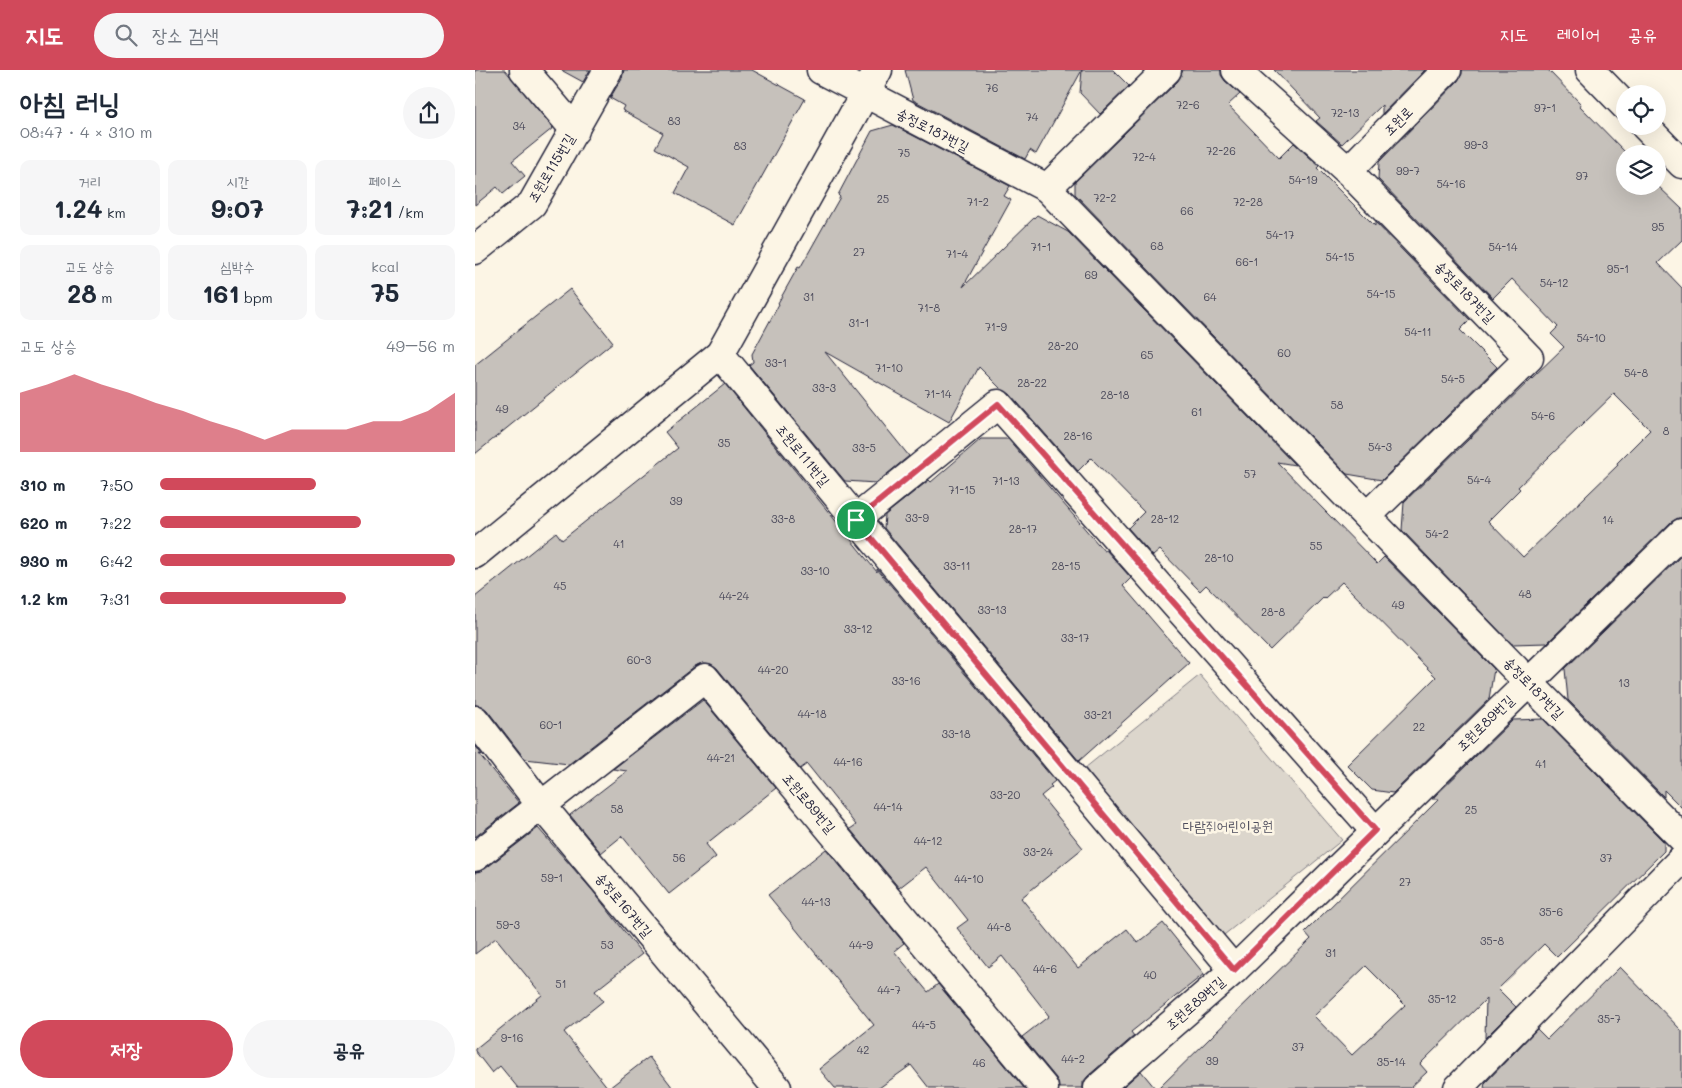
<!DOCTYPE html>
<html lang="ko">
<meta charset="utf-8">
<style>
:root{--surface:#fff;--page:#f6f6f7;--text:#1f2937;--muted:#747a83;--accent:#d1495b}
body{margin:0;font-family:Mali,"Poor Story",sans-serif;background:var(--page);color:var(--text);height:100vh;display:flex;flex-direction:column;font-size:19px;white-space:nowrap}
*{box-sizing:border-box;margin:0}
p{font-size:16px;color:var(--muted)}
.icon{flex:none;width:28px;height:28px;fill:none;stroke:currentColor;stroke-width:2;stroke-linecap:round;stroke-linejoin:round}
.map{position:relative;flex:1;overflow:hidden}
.sheet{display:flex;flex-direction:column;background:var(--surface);width:475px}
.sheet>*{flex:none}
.fabs{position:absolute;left:1141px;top:15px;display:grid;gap:10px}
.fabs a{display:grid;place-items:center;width:50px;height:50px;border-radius:50%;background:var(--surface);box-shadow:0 5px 20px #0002;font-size:25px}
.pin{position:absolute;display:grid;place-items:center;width:42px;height:42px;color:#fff;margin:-21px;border:2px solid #fff;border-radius:50%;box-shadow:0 1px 5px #0007}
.round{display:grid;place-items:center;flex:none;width:52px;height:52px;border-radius:26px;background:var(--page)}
.headline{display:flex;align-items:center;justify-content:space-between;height:85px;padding:0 20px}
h1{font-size:28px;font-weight:700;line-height:38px}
.stats{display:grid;grid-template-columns:repeat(3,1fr);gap:8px;height:85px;padding:5px 20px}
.stats div{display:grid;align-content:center;border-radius:10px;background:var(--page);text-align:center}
.stats b{font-size:25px;font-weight:700}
.stats small{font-size:14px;font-weight:400}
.stats p{font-size:14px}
.chart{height:140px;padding:10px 20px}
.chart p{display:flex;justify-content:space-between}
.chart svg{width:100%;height:90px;margin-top:5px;fill:var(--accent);opacity:.7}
.button{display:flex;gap:10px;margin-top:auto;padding:10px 20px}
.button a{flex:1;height:58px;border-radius:30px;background:var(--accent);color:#fff;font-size:20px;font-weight:700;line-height:58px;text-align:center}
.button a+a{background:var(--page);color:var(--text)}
ul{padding:0 20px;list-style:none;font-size:16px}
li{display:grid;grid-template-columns:80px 60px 1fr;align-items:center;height:38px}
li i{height:12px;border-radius:6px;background:var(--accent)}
header{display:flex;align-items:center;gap:30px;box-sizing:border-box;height:70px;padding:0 25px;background:var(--accent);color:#fff}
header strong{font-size:24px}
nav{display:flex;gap:28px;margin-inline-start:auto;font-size:18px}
.search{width:350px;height:45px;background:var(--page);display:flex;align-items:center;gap:12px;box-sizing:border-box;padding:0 18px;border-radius:28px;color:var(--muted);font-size:19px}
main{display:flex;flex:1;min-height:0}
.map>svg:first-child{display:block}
</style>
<header>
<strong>지도</strong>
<div class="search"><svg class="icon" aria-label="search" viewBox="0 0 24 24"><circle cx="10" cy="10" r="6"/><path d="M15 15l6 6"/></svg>장소 검색</div>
<nav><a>지도</a><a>레이어</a><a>공유</a></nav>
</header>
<main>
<section class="sheet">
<div class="headline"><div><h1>아침 러닝</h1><p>08:47 · 4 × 310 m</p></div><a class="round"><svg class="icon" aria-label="share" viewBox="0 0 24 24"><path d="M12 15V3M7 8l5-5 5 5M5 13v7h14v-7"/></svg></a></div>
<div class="stats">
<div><p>거리</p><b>1.24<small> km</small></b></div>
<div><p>시간</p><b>9:07</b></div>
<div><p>페이스</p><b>7:21<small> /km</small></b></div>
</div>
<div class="stats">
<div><p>고도 상승</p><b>28<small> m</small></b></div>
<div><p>심박수</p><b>161<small> bpm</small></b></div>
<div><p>kcal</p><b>75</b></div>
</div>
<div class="chart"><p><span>고도 상승</span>49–56 m</p>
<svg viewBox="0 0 160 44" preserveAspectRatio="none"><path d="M0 44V15L10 11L20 6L30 11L40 15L50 20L60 24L70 29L80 33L90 38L100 33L110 33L120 33L130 29L140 29L150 24L160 15V44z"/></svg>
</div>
<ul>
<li><b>310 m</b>7:50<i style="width:53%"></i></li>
<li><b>620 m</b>7:22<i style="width:68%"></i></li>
<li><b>930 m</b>6:42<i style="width:100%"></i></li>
<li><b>1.2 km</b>7:31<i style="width:63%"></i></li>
</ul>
<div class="button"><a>저장</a><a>공유</a></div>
</section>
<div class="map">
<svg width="1207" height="1018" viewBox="0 0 1207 1018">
<rect width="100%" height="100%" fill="#fcf5e5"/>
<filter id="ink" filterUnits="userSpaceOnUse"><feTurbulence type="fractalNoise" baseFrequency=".02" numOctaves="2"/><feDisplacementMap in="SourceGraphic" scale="10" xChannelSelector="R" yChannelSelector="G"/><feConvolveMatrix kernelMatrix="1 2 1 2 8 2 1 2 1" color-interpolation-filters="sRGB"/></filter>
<g filter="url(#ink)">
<path fill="#dcd6cc" stroke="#7f7c84" d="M725,605L867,770L744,869L610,698Z"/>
<g fill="#c6c1bb" stroke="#22223b" fill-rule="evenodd">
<path d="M0,0H30L78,58L37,91L50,106L28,124L22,117L0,135Z"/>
<path d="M86,0H115L108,12Z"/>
<path d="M149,0H277L330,29L260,155L200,123L214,97L180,78L188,63L147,40L149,36L135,28L147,8Z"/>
<path d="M430,0H638L654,16L625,44L605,23L607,0L561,84L555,80L550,89L438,30Z"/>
<path d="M708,0H746V5L750,11L765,24L753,35L804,88L819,73L844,96L842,98L900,156V152L995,250L985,260L1022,297L907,410L872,404L600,124V112L703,11Z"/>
<path d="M799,0H950L907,44V35L867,74L841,51L845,48Z"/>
<path d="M987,0H1073L1106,34L1105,36L1152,84H1150V116H1182V115L1207,139V170L1183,193L1207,218V448H1203L1196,452L1072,573L1037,574L927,460L929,432L1089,277L1076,264L1083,257L1037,209L1018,228L903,109L904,92L983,11L987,4ZM1139,324L1175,360L1142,393L1143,395L1048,487L1013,451L1045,419L1043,417Z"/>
<path d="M418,55L535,116L529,126L536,130L488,217L562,145L593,162L820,395L802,392L902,494L909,487L1019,599L1014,629L918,723L897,720L872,695L961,607L867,512L850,528L849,527L795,580L731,515L725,521L685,480L678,486L653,458L669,442L616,388L603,401L535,324L526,319L504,297L474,352L350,282L434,386L401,413L370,411L274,295L278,292L277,284L304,234L303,233L323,197L325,198L365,127L363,125L397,61Z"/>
<path d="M95,219L138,272L0,384V295Z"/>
<path d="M250,314L402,502V499L580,711L575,715L577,717L566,726L608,778L546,828L603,898L652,859L663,873L688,853L729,904L656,962L659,966L613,1006L608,1012V1018H584L581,1008L547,967L574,946L527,886L513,897L482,858L493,850L451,797L424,818L375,759L381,755L332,694L325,699L242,598L236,594L228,593L220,596L94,694L50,689L12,640L6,636L0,635V527L81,462L87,470L203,378L190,362Z"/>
<path d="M506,369H533L629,481L631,480L656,508L648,516L714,593L604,691L409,458L410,445L454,410L456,412Z"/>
<path d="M1207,485V738L1189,720V727L1093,630L1090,599Z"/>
<path d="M228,630L301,718L231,774L241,787L194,824L147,766L126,783L95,745L152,701L138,699Z"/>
<path d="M1068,649L1189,772V781L1082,887L1069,874L1023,919L1041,937L1010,968L1011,929L945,994L952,1002L935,1018H684L836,869L830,862L964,729H957L1038,650ZM891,896L930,935L877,985L839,946Z"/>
<path d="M0,675L7,685L4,684L44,733L0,767Z"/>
<path d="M63,758L118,821L167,884L120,921L128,931L89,962L133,1018H43L25,996L17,1003L0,981V979L67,925L21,868L0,884V802L10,799Z"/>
<path d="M351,779L429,873L419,881L453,922L463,914L549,1018H454L436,995L404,1018H360L344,999L399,955L293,825Z"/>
<path d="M1145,897L1207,961V1018H1009L1010,1013L1062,959L1072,969Z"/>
<path d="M174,987L198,1018H134Z"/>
<path d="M666,1001L680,1018H647Z"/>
</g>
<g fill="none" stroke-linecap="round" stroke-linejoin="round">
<defs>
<g id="minor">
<path d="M49,0L100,60"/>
<path d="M346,0L572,118L1053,612L1207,768"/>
<path d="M761,0L873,101L1054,288L892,446"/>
<path d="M873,101L972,0"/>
<path d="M572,118L692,0"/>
<path d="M0,180L57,134L133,0"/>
<path d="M245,284L381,449L759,900"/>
<path d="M381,449L523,334L900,761"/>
<path d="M0,650L66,735L302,1018"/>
<path d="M0,787L230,608L569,1018"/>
<path d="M623,1018L759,900L1207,463"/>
<path d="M983,1018L1207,789"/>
</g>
<path id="tertiary" d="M0,484L245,284L403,0"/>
<g id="secondary">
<path d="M1115,0L1150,36"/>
<path d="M1170,56L1207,94"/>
</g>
</defs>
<use href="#minor" stroke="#22223b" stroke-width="31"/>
<use href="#tertiary" stroke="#22223b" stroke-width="31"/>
<use href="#secondary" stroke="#22223b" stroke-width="31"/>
<use href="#minor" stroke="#fcf5e5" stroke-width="28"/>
<use href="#tertiary" stroke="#fcf5e5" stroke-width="28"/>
<use href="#secondary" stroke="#fcf5e5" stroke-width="28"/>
</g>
</g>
<g fill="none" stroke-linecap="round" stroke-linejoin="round" filter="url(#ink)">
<defs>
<path id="route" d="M523,334L900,760L759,900L381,450Z"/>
</defs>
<use href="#route" stroke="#fff" stroke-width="10"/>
<use href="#route" stroke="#d1495b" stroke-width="6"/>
</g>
<g text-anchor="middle" stroke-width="5" stroke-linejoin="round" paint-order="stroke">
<g font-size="11" fill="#4b4a5b">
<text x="517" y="22">76</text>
<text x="713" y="39">72-6</text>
<text x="1070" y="42">97-1</text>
<text x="870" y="47">72-13</text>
<text x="557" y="51">74</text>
<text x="199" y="55">83</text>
<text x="44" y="60">34</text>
<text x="1001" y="79">99-3</text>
<text x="265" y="80">83</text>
<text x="746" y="85">72-26</text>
<text x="429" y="87">75</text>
<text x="669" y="91">72-4</text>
<text x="933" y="105">99-7</text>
<text x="1107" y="110">97</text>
<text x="828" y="114">54-19</text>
<text x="976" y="118">54-16</text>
<text x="630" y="132">72-2</text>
<text x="408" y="133">25</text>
<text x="503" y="136">71-2</text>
<text x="773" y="136">72-28</text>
<text x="712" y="145">66</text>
<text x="1183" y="161">95</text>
<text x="805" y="169">54-17</text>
<text x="682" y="180">68</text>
<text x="566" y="181">71-1</text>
<text x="1028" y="181">54-14</text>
<text x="384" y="186">27</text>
<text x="482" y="188">71-4</text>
<text x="865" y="191">54-15</text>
<text x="772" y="196">66-1</text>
<text x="1143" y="203">95-1</text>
<text x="616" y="209">69</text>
<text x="1079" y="217">54-12</text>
<text x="906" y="228">54-15</text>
<text x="334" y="231">31</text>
<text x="735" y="231">64</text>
<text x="454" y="242">71-8</text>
<text x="384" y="257">31-1</text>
<text x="521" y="261">71-9</text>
<text x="943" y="266">54-11</text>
<text x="1116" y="272">54-10</text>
<text x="588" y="280">28-20</text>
<text x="809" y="287">60</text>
<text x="672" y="289">65</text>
<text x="301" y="297">33-1</text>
<text x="414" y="302">71-10</text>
<text x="1161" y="307">54-8</text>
<text x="978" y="313">54-5</text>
<text x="557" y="317">28-22</text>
<text x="349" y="322">33-3</text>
<text x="463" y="328">71-14</text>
<text x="640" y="329">28-18</text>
<text x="862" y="339">58</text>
<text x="27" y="343">49</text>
<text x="722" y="346">61</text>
<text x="1068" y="350">54-6</text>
<text x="1191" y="365">8</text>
<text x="603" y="370">28-16</text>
<text x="249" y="377">35</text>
<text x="905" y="381">54-3</text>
<text x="389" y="382">33-5</text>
<text x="775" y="408">57</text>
<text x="1004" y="414">54-4</text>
<text x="531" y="415">71-13</text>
<text x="487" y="424">71-15</text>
<text x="201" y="435">39</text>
<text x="442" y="452">33-9</text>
<text x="308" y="453">33-8</text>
<text x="690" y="453">28-12</text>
<text x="1133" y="454">14</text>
<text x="548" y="463">28-17</text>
<text x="962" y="468">54-2</text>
<text x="144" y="478">41</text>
<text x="841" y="480">55</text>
<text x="744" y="492">28-10</text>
<text x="482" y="500">33-11</text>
<text x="591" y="500">28-15</text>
<text x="340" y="505">33-10</text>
<text x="85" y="520">45</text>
<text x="1050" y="528">48</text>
<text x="259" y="530">44-24</text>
<text x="923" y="539">49</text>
<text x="517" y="544">33-13</text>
<text x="798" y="546">28-8</text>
<text x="383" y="563">33-12</text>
<text x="600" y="572">33-17</text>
<text x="164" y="594">60-3</text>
<text x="298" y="604">44-20</text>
<text x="431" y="615">33-16</text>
<text x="1149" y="617">13</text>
<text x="337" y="648">44-18</text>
<text x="623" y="649">33-21</text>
<text x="76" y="659">60-1</text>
<text x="944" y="661">22</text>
<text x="481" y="668">33-18</text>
<text x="246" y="692">44-21</text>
<text x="373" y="696">44-16</text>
<text x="1066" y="698">41</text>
<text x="530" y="729">33-20</text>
<text x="413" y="741">44-14</text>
<text x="142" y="743">58</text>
<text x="996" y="744">25</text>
<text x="453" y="775">44-12</text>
<text x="563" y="786">33-24</text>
<text x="204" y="792">56</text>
<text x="1131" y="792">37</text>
<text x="77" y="812">59-1</text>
<text x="494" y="813">44-10</text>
<text x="930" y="816">27</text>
<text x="341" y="836">44-13</text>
<text x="1076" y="846">35-6</text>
<text x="33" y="859">59-3</text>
<text x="524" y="861">44-8</text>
<text x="1017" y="875">35-8</text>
<text x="132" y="879">53</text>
<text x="386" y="879">44-9</text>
<text x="856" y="887">31</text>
<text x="570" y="903">44-6</text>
<text x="675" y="909">40</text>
<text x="86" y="918">51</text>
<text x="414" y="924">44-7</text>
<text x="967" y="933">35-12</text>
<text x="1134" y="953">35-7</text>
<text x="449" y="959">44-5</text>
<text x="37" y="972">9-16</text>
<text x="823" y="981">37</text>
<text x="388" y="984">42</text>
<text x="598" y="993">44-2</text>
<text x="737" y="995">39</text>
<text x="916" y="996">35-14</text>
<text x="504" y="997">46</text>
</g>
<g font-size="14" fill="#22223b" stroke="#fcf5e5">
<text transform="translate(923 51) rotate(-45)" y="5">조원로</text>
<text transform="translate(458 60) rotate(27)" y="5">송정로187번길</text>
<text transform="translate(76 98) rotate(-59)" y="5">조원로115번길</text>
<text transform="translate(990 222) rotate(46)" y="5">송정로187번길</text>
<text transform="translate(328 385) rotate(51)" y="5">조원로111번길</text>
<text transform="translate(1059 618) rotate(46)" y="5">송정로187번길</text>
<text transform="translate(1010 653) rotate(-44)" y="5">조원로89번길</text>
<text transform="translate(334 733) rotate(50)" y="5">조원로89번길</text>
<text transform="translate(149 835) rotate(50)" y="5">송정로167번길</text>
<text transform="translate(720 933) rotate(-41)" y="5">조원로89번길</text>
</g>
<g font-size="14" fill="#504f5f" stroke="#fcf5e5">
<text x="753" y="761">다람쥐어린이공원</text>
</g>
</g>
</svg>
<div class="fabs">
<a><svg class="icon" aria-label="locate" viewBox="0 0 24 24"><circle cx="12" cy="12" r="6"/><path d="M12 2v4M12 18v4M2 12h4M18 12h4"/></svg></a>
<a><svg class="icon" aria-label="layers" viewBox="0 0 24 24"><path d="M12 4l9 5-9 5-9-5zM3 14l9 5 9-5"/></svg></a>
</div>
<div class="pin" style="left:381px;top:450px;background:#1e9e55"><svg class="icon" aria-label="arrive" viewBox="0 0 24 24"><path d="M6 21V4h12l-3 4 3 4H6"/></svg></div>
</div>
</main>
